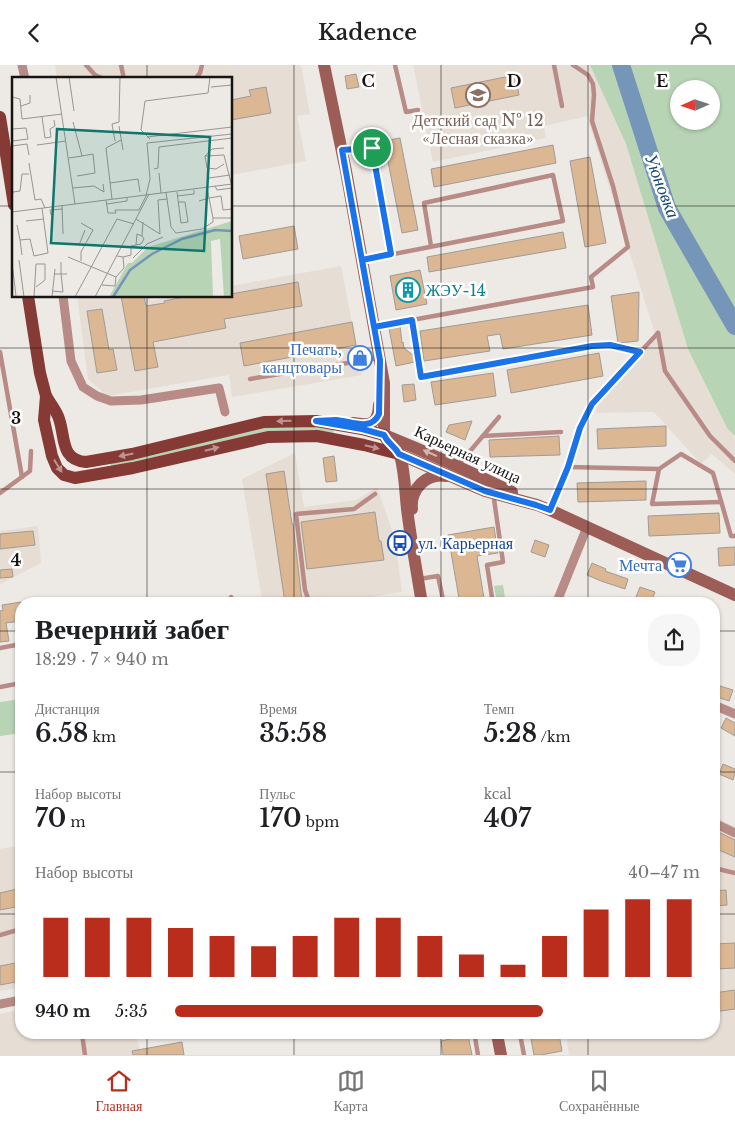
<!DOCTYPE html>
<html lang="ru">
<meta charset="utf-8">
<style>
:root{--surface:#fff;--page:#f6f6f6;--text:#202124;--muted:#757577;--line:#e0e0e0;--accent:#ba2d1d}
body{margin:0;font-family:"Libre Baskerville",serif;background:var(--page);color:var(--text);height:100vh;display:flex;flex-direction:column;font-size:19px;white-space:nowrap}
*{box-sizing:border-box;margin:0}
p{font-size:16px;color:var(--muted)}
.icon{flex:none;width:28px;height:28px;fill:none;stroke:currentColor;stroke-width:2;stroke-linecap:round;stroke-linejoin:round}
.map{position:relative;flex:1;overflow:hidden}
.side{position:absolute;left:15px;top:532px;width:705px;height:442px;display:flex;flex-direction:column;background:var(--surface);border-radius:20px;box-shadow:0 1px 4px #0004}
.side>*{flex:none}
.needle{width:32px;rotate:267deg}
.controls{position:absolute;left:670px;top:15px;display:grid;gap:10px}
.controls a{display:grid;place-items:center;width:50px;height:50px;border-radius:50%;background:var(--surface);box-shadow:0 1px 4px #0004;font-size:25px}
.pin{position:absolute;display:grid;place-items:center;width:42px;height:42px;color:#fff;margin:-21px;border:2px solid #fff;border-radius:50%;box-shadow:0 1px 5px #0007}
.round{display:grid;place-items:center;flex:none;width:52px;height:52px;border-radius:20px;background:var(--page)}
.overview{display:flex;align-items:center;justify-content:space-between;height:85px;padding:0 20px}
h1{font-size:28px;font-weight:600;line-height:38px}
.metrics{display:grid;grid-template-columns:repeat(3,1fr);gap:8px;height:85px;padding:5px 20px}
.metrics div{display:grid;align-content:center}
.metrics b{font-size:25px;font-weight:600}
.metrics small{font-size:14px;font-weight:400}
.metrics p{font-size:14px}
.chart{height:140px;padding:10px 20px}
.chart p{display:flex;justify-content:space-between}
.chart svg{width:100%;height:90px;margin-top:5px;stroke:var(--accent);stroke-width:6}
ul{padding:0 20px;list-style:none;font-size:16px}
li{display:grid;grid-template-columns:80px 60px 1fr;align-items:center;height:38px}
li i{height:12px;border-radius:6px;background:var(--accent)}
header{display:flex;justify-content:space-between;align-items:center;height:65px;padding:0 20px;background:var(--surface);font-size:22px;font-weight:600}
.dock{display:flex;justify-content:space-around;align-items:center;height:70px;border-top:1px solid var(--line);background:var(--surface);font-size:14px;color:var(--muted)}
.dock a{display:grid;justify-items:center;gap:2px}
.dock .selected{color:var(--accent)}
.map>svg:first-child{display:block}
</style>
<header><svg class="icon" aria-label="back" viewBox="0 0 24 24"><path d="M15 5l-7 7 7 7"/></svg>Kadence<svg class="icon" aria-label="person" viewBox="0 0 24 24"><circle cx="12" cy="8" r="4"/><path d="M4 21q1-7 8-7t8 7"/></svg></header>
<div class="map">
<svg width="735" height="990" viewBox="0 0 735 990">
<rect width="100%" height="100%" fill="#edeae6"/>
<g fill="#e6ddd4">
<path d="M55,0H301L310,49L297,51L306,96L231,110V14H57Z"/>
<path d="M413,0H590L626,79L688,284L727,363L735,371V409L712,389L701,399L654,347L596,348L597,326H599L655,269L587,51L544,61L546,73L433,97Z"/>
<path d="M341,201L362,310L232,332L229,310L107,331L88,314L77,231H150L151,236L177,231H231V221Z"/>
<path d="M295,388L304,442L356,435L377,422L395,474L402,527L339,537L283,539L262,535L242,414Z"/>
<path d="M38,461L41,498L0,519V466Z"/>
<path d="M714,751L735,762V990H569L566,969H714Z"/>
<path d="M21,780V922L0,926V784Z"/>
<path d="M21,944V969H137L140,990H0V949Z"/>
</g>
<g fill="#b7d4b4" fill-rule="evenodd">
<path d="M590,0H735V371L727,363L688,284L626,79ZM679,24H711V56H679Z"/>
<path d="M310,361L334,365L333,368L310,365L267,366L111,402L110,398L266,362Z"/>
<path d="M503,520L506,539H497L494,521Z"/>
<path d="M21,634V668L0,671V637Z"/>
</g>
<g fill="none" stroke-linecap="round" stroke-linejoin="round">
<path stroke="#7595b9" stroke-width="18" d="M621,0L667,143L735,261"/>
</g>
<g fill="#dcb793" stroke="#9f9b98">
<path d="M356,9L359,22L347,24L345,11Z"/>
<path d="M515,10L519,30L455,43L451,23Z"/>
<path d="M266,22L271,48L231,55V35L251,31L249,25Z"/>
<path d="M400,73L418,165L402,168L384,76Z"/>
<path d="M553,80L556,98L434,122L431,104Z"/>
<path d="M590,92L606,178L585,182L570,96Z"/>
<path d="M294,161L298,184L243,194L239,171Z"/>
<path d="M563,167L566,183L429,207L427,192Z"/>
<path d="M420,205L427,239L396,245L390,211Z"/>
<path d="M298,217L302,241L224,254L226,263L153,277L158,302L135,306L121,231H144L146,241L165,238L164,236L189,231H231V229Z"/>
<path d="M639,227L638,276L618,278L611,231Z"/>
<path d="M588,240L592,270L503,284L500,269L487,271L490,286L424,296L420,266Z"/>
<path d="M102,244L109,285L113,284L117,305L97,308L87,246Z"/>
<path d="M352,257L356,280L244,301L240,278Z"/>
<path d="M400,261L402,278L403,277L404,283L414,291L415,297L396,301L389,263Z"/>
<path d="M599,288L603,311L511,328L507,305Z"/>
<path d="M493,308L496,331L435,340L431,317Z"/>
<path d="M414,319L416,335L404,337L402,320Z"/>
<path d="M472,356L465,375L446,367L449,360Z"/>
<path d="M666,361V381L598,384L597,364Z"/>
<path d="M559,371L560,390L490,392L489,375Z"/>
<path d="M334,391L337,416L326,417L323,393Z"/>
<path d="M284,406L292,459H293L302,536L285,538L266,409Z"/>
<path d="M646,416V435L578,437L577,418Z"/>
<path d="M375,447L379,476H381L384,495L307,504L301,457Z"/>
<path d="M719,448L720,468L649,471L648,451Z"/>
<path d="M494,462L498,488L477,491L485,539H460L448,470Z"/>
<path d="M33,466L35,480L0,484V469Z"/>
<path d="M535,475L549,480L545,492L531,487Z"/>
<path d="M735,482V500L719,501L718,483Z"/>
<path d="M592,498L606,504L605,506L628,514L625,524L601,516L587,510Z"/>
<path d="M12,504L13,512L0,513V505Z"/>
<path d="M640,522L655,527L651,538L636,532Z"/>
<path d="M21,537V556L6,558L9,576L0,577V546L3,545L2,540Z"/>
<path d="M720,621L733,625L729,636L717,632Z"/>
<path d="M726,653L735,658V671L721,663Z"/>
<path d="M723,699L735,704V709L733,715L719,709Z"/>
<path d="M714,765L735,775V792L714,783Z"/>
<path d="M21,823V841L0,845V828Z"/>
<path d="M726,825L727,840L714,841V826Z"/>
<path d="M735,878V903L714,904V879Z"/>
<path d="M21,897V916L0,920V901Z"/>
<path d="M735,925V944L714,947V928Z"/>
<path d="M559,969L562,986L541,990H534L531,974Z"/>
<path d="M468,970L472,990H443L441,976Z"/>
<path d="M182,977L184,990H133L132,986Z"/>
</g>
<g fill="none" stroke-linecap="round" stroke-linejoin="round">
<g stroke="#b98b86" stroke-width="4.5">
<path d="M86,0L95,10L104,14"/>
<path d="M121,0L124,14"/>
<path d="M395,0L406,47L418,45"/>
<path d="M554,0L562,41"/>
<path d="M195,14L200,8L202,0"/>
<path d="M344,85L372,83L391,189"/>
<path d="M363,195L563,156L553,110L424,138L431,181"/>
<path d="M412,255L593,222L591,212L628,182L613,121L592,56L594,30L593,19L588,10L573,0"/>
<path d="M376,261L412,255L421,312L592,281L610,280L639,287"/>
<path d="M658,268L665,306L710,371L735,396"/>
<path d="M0,287L22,412"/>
<path d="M250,314L378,293"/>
<path d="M483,371L561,367"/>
<path d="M460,398L499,352"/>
<path d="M568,402L659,404L652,439L721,437"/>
<path d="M659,404L681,389L713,408L731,471H735"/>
<path d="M0,428L30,406L31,386"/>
<path d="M551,444L568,402L580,363L592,339L658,268"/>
<path d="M419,514L438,511L444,539"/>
<path d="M231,532L234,539"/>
<path d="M310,539L305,525L296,449L354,444L375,429"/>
<path d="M493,539L487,500L503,497L494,434"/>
<path d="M0,583L21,579"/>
<path d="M0,622L21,618"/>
<path d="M714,803L735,808"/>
<path d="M0,870L21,864"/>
<path d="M82,969L85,990"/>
<path d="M520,969L524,990"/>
<path d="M520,970L528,969"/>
<path d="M475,972L478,990"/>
</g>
<g stroke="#b98b86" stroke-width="9">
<path d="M22,0L25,14"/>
<path d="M63,231L71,296L83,322L97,331L111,336L141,335L219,323L225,347"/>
<path d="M556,539L587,462"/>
<path d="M714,640L735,649"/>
<path d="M714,758L735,768"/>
<path d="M0,939L21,935"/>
</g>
<g stroke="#9c5d57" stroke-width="12">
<path d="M324,0L346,106L384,318V370C388,380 397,380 400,390C405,408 405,426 407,444C411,476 417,507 422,539"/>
<path d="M353,358C370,361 378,360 379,340"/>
<path d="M387,371C429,388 471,407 512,427"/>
<path d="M399,389L485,426L537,440L550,445L735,530"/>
<path d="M412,444C410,424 426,408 446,411"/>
<path d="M497,969L501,990"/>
</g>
<g stroke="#863a35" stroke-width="12">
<path d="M0,52L14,140"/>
<path d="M28,231L40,308L46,331L44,355L52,391L57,403L64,410L75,413L133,403L268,372L317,371L364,380L399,389"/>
<path d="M46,331C50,338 55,344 58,351C66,370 59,395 86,397L132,389L264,357L316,356L362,364L384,370"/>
</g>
</g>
<defs><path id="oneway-solid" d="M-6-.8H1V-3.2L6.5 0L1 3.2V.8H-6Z" transform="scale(1.25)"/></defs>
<g fill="#bc9390">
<use href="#oneway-solid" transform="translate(284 356) rotate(178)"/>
<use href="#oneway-solid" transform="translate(372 382) rotate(14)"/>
<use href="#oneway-solid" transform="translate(212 384) rotate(-14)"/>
<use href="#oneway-solid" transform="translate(126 390) rotate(169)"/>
<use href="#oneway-solid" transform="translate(58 401) rotate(58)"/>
</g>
<use fill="#d2b6b3" href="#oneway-solid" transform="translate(430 388) rotate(-156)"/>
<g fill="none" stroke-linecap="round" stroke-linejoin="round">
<defs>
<path id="route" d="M372,83L391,189L362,195L380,295L379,349C371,367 351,356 336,355C329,355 322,356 316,356L362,364L384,370C388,379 394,380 399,389L485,426L536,440L550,445L568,402L580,363L592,339L640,287L610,280L592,281L421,312L412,255L374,262L342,85L372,83"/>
</defs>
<use href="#route" stroke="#fff" stroke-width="10"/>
<use href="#route" stroke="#1a73e8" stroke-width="6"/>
</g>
<path fill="none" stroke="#171514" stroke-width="1" stroke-opacity="0.55" d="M147,0V14M294,0V539M441,0V539M588,0V539M0,141H14M231,141H735M147,231V539M0,283H735M0,424H735M0,566H21M714,566H735M0,707H21M714,707H735M0,849H21M714,849H735M147,969V990M294,969V990M441,969V990M588,969V990"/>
<defs>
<symbol id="school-ring" viewBox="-11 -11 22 22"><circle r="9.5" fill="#fff" stroke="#8d6e63" stroke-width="1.5"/><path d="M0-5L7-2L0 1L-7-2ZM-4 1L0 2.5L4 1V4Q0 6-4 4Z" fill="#8d6e63"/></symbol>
<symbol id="building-ring" viewBox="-11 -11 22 22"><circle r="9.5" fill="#fff" stroke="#0f9aa8" stroke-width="1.5"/><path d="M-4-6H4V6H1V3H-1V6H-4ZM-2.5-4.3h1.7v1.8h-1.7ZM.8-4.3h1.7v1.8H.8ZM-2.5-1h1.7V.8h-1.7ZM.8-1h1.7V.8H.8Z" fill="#0f9aa8"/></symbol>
<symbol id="shop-ring" viewBox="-11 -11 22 22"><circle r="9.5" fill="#fff" stroke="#3f7fe0" stroke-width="1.5"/><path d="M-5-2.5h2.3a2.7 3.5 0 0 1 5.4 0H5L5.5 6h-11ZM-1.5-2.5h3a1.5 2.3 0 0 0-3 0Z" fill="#3f7fe0"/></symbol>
<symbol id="bus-ring" viewBox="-11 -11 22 22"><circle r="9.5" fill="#fff" stroke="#1a4fb4" stroke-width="1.5"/><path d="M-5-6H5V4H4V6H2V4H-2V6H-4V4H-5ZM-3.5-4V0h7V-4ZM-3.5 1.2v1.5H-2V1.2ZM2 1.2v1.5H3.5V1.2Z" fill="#1a4fb4"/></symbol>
<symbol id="supermarket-ring" viewBox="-11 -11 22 22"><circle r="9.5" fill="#fff" stroke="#3f7fe0" stroke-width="1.5"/><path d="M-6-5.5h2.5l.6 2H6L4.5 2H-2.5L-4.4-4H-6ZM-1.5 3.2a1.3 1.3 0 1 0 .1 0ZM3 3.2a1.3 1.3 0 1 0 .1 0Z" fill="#3f7fe0"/></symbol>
</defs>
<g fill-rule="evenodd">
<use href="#school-ring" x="464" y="16" width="28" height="28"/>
<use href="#building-ring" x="394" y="211" width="28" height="28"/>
<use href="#shop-ring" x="346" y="279" width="28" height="28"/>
<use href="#bus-ring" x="386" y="464" width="28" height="28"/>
<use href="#supermarket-ring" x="665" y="486" width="28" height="28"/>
</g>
<g text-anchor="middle" stroke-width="5" stroke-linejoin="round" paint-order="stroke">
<g font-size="16" fill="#785e54" stroke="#fff">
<text x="478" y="61">Детский сад № 12<tspan x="478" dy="18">«Лесная сказка»</tspan></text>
</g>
<g font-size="16" fill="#0d838f" stroke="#fff" text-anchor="start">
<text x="426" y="231">ЖЭУ-14</text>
</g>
<g font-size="16" fill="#366cbe" stroke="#fff" text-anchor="end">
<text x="342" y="290">Печать,<tspan x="342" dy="18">канцтовары</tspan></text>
<text x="662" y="506">Мечта</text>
</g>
<g font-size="16" fill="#171514" stroke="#fff">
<text transform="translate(468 389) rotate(25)" y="6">Карьерная улица</text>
</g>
<g font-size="16" fill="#164399" stroke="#fff" text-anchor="start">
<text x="418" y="484">ул. Карьерная</text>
</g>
<g font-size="18" font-style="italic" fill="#194777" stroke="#fff">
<text transform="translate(662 121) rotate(69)" y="6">Уюновка</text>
</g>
</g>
<g transform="translate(12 12)">
<rect width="220" height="220" fill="#edeae6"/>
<path d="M220,144V220H212L208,162L199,164L201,220H97L116,186H120L136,170Z" fill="#b7d4b4"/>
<path fill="none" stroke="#7595b9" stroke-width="2.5" d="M101,220L118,193L140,177L170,162L203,153L220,154"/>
<path fill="none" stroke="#979592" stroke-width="1" d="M44,0L63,127M57,0L62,34M199,10L220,8M0,20L8,22L10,42L50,37M9,29L18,26V18M30,40L33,61L39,60L38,52L43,49L42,43M107,49L111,73M0,52L14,51L16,62L0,64M135,60L220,50M138,62L129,53L133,24L196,16L198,0M103,64L100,47L107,45L108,0M25,68L54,64M0,69L15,67L17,78M193,79L200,72L212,71M57,81L70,79L61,45M17,86L23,123L29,122L33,131M212,87L204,92L195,91L193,79L212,78L219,106M142,92L146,91L147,70L220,61M147,96L149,116M65,99L83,96L81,77L70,79M197,101L218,98M98,106L126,102L128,115M203,109L205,113L220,111M195,110L197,121L209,119L211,133L220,132M61,111L82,109L92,115L91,107M165,115L169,146L176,145L173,125H166M134,119L138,102L135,66L220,57M165,119L182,117V113M0,121L1,115L8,114L10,97H17M100,122L94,71L109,63M155,122L159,150L164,156L190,152L201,145V141H220M94,123L96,136H104L103,133H127M187,124L197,121L201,141M95,127L115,124V121M50,128L51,157M127,133L134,119M0,135L220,107M39,138L38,133L51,132M124,142L148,157M14,144L32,142M5,148L8,163M148,157L146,123L155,122L154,116M67,168L73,153M124,168L125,157L130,159L131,145M10,178L8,163L18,162L22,179L36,176L30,131M56,180L104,200L112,191L111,180L105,179M111,180L119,178V169L129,167L132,162L130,159M121,181L135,167L151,160M7,183L12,220M69,184V175L81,153L69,146M0,186L4,219M42,197H49V185M90,208L103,209L104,200M40,214L51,215L49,197H55M22,220L24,187H33V203L24,210M40,220L43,192M63,220L105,142L122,147M83,220L137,117"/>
<path fill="#0f766e" fill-opacity="0.15" stroke="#0f766e" stroke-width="2.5" d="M45,52L198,60L192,174L39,166Z"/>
<rect width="220" height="220" fill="none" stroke="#171514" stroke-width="2.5"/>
</g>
<g font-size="16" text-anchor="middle" font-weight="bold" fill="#171514" stroke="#fff" stroke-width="5" stroke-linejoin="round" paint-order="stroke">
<text x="368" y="22">C</text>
<text x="514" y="22">D</text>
<text x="662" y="22">E</text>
<text x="16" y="359">3</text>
<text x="16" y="501">4</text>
</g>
</svg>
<div class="controls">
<a><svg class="needle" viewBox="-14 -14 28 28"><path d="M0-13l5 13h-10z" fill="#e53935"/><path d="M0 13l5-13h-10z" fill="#757577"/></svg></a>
</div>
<div class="pin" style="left:372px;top:83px;background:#1e9e55"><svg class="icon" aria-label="arrive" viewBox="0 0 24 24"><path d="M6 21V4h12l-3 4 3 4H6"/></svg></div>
<section class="side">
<div class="overview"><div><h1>Вечерний забег</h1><p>18:29 · 7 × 940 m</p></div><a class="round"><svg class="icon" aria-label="share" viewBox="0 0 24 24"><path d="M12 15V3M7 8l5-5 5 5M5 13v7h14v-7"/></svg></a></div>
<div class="metrics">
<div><p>Дистанция</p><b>6.58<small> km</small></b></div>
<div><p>Время</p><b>35:58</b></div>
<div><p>Темп</p><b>5:28<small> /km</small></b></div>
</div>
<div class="metrics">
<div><p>Набор высоты</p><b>70<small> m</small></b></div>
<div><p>Пульс</p><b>170<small> bpm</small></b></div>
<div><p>kcal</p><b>407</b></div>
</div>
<div class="chart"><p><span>Набор высоты</span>40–47 m</p>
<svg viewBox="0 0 160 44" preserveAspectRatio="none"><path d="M5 44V15M15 44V15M25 44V15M35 44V20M45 44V24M55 44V29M65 44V24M75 44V15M85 44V15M95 44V24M105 44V33M115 44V38M125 44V24M135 44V11M145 44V6M155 44V6"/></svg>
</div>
<ul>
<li><b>940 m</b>5:35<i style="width:70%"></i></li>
</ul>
</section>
</div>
<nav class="dock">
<a class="selected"><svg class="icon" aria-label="home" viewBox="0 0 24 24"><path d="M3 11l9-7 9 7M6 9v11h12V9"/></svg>Главная</a>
<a><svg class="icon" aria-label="map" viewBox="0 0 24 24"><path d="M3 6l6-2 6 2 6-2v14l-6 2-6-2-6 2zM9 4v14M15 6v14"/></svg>Карта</a>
<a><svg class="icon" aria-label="saved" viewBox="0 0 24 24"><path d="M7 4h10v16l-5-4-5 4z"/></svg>Сохранённые</a>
</nav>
